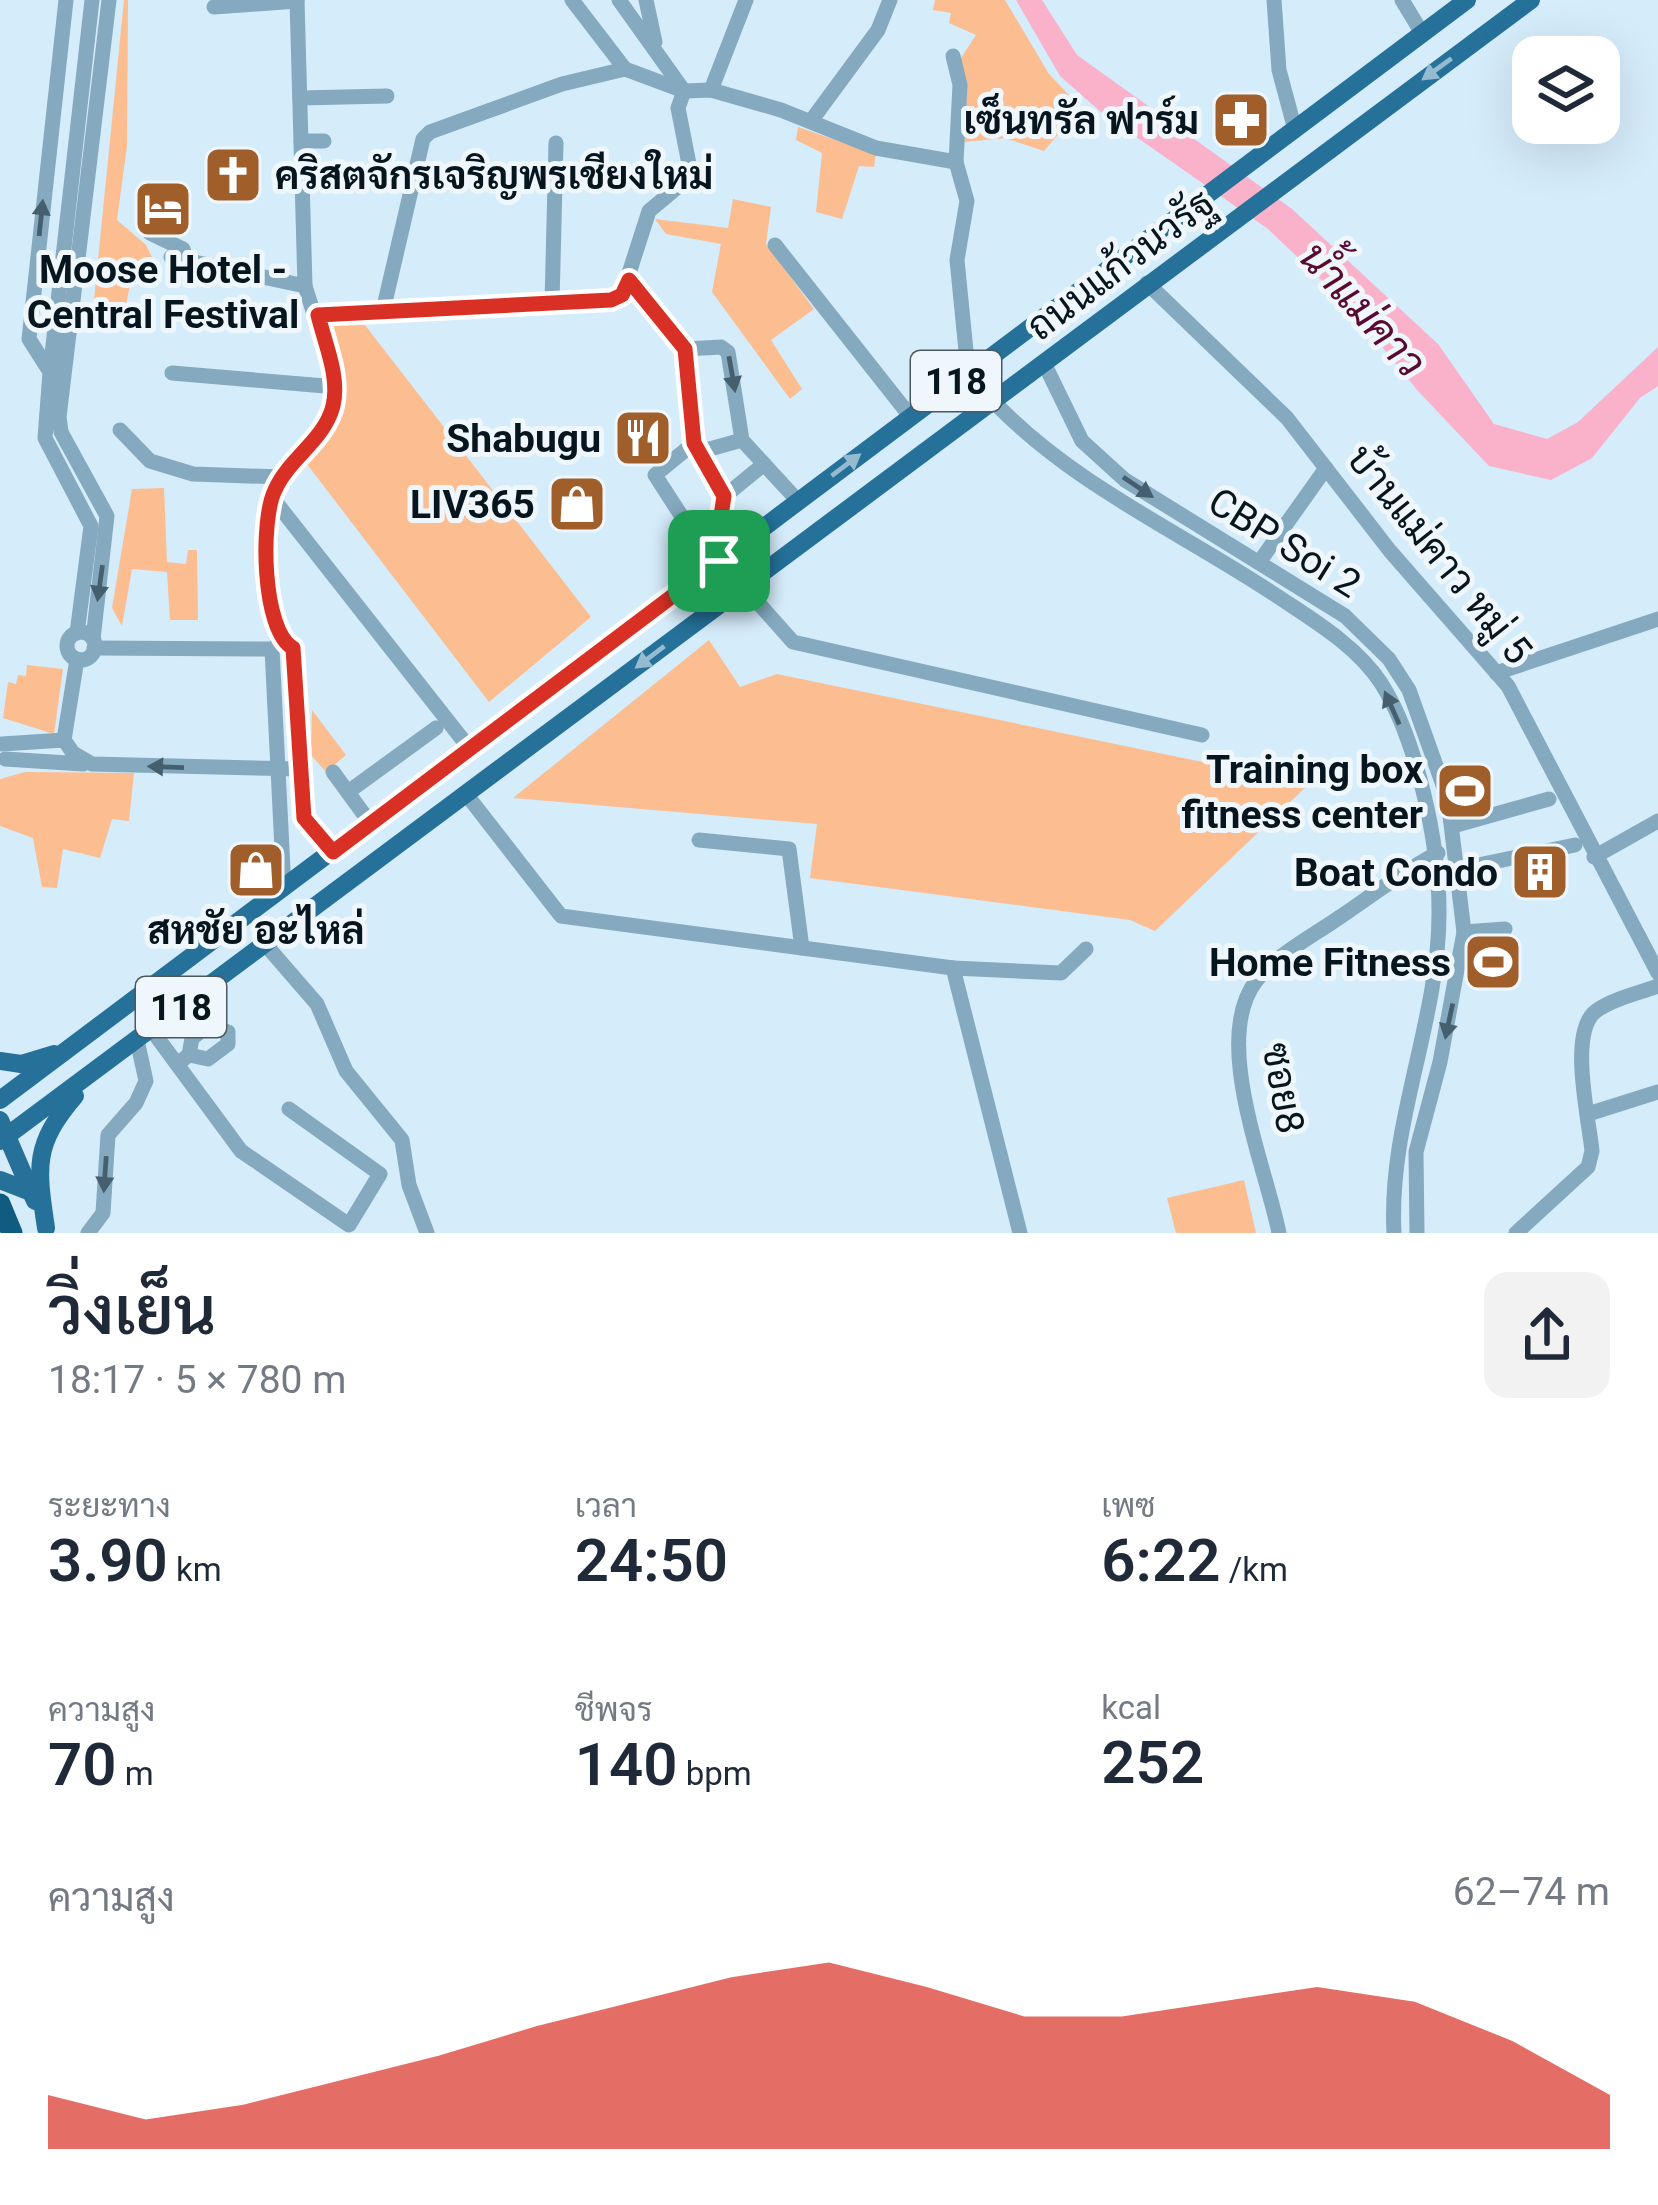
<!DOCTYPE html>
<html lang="th">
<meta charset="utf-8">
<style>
:root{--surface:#fff;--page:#f2f2f3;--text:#1f2937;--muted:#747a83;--accent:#d93025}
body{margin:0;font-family:Roboto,Sarabun,sans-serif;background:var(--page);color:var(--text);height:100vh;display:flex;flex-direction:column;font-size:45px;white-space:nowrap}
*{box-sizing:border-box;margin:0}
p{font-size:39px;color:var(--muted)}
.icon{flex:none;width:66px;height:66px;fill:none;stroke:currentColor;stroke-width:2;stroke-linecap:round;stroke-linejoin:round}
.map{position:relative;height:1233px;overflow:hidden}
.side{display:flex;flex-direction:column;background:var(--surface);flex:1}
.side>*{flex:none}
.buttons{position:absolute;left:1512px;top:36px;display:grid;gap:24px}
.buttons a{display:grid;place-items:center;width:108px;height:108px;border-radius:24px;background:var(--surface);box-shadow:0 12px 48px #0002;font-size:60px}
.pin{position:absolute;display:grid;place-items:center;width:102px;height:102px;color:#fff;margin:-51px;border-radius:24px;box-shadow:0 6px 18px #0006}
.round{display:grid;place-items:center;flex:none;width:126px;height:126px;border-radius:24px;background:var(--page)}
.overview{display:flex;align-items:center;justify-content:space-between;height:204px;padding:0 48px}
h1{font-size:66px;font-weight:600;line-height:90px}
.metrics{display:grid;grid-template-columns:repeat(3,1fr);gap:18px;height:204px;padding:12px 48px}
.metrics div{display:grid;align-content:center}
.metrics b{font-size:60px;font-weight:600}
.metrics small{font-size:33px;font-weight:400}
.metrics p{font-size:33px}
.chart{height:336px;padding:24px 48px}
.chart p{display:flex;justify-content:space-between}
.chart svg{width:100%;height:216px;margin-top:12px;fill:var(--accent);opacity:.7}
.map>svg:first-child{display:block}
</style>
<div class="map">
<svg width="1658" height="1233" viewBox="0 0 1658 1233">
<rect width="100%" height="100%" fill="#d5ecfb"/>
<g fill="#fcbd91">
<path d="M124,0H128L127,146L117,220L146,245L161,275L130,285L123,319L92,320Z"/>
<path d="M935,0H1005L1049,74L1081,108L1044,151L1005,138L964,142L959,61L976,35L949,23L951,13L933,10Z"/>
<path d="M798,127L876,154L874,167L859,166L842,219L816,212L822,153L796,140Z"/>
<path d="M733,199L771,207L766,244L814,309L771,340L802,389L790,399L712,292L721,244L666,234L655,219L728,228Z"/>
<path d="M361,320L591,617L489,702L303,459C351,408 344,386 333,322Z"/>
<path d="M164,488L167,562L186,564L188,550H197L198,620H170L167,572L132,569L122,626L112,608L132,489Z"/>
<path d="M709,640L740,687L777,674L1309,784L1155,931L1130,920L810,878L817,824L513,798Z"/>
<path d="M27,665L63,669L54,734L3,718L8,682L16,684L18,675L26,676Z"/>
<path d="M312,710L346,755L326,772L311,755Z"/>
<path d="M25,772L134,773L129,821L112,819L100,858L63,849L57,888L42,887L33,838L0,826V779Z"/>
<path d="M1244,1180L1256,1233H1176L1167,1198Z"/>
</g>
<path fill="#fab1ca" d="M1016,0H1042L1077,55L1292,209L1438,344L1494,424L1547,439L1578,422L1658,347V386L1640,398L1592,458L1551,480L1489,466L1418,391L1349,306L1268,229L1102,113L1060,76Z"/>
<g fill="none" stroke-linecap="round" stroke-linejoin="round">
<g stroke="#85a9bf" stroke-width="15">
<path d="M66,0L29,339L50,372L45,438L91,526L77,633"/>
<path d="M572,0L625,69"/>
<path d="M619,0L684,91"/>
<path d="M646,0L655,42"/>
<path d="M1274,0L1279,70L1294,126"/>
<path d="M1402,0L1422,33"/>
<path d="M214,7L297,1"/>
<path d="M953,56L960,85L956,162"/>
<path d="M711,90L746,0"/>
<path d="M300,98L387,96"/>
<path d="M811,121L878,30L890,0"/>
<path d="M301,141H324"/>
<path d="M150,233L183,249L186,260"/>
<path d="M775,245L910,416"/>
<path d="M171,257L305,286"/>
<path d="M630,281L685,349L692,433L699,452"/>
<path d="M1147,283L1287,418L1390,551L1508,686L1658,973"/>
<path d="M552,303L556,143"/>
<path d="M318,315L596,302L622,295L649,211L686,180L690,169L678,108L684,91"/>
<path d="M382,315L423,139L430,132L562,84L625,69L684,91L711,90L781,110L876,148L956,162L967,201L957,260L968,371"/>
<path d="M685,349L721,347L728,352L742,440L764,464L725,496"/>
<path d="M1044,363L1082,441L1125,480L1345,616L1389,659L1409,690L1448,799L1464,932L1440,1062L1416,1152L1417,1233"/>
<path d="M50,372L92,0"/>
<path d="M172,373L337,387"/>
<path d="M993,401C1073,485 1181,532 1277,596C1313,620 1357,646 1381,683C1417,740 1439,843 1439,910C1440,1020 1388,1122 1394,1233"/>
<path d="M120,430L150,461L193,474L281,477"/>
<path d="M694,443L655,475L686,523L703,532"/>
<path d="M764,464L798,501"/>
<path d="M271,496L470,749"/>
<path d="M719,561L703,532L721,516L725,496L699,452L742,440"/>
<path d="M1260,561L1326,468"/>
<path d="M744,587L793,642L1202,735"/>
<circle cx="81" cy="646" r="14"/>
<path d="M93,639L107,516L61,432L59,417L109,0"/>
<path d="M282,642L270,617L271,496L324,427L337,387L305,286L297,0"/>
<path d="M94,648L272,649L282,642L293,648L304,818L333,852"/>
<path d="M272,649L284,889"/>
<path d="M77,659L64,740L73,753L92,764L300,769"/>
<path d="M1496,673L1658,619"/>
<path d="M2,744L64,740"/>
<path d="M5,759L83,764"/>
<path d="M333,772L371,824"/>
<path d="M348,792L436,728"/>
<path d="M466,794L561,916L953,968L1020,1233"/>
<path d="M1453,826L1549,799"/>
<path d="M699,840L789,849L802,948"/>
<path d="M1594,857L1658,821"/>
<path d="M1459,869L1575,845"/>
<path d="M1464,932L1505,929"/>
<path d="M265,944L317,1004L346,1071L402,1140L409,1185L427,1233"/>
<path d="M953,968L1061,973L1086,949"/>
<path d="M151,1029L241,1151L349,1225L380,1174L289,1109"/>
<path d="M177,1064L189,1055L192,1038L209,1025L228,1032V1044L208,1059L189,1055"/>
<path d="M1588,1114L1658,1092"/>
<path d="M88,1233L103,1213L108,1135L136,1103L146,1081L137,1040"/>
<path d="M1279,1233C1266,1167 1211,1040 1256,981C1276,955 1311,937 1337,919C1370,897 1403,871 1438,853"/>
<path d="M1516,1233L1588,1167L1592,1151C1589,1119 1568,1032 1596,1011C1612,999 1639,993 1658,986"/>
</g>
<g stroke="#25719a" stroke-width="18">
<path d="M0,1061L21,1064L54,1054"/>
<path d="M0,1100L1467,0"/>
<path d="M0,1120L35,1201"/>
<path d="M0,1141L1531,0"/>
<path d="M0,1180L31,1192"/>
<path d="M46,1228C37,1167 33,1145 75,1096"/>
</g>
<path stroke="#105c81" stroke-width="21" d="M0,1204L12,1233"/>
</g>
<defs><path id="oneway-solid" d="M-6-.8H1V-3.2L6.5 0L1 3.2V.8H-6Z" transform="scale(3)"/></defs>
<g fill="#94bbd0">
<use href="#oneway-solid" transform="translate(1437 69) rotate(144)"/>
<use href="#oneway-solid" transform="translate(846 465) rotate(-37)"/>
<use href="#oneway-solid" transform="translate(650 657) rotate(143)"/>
</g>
<g fill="#465f6e">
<use href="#oneway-solid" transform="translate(41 218) rotate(-84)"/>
<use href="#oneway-solid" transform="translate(732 374) rotate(80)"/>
<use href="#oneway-solid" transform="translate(1138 487) rotate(34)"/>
<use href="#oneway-solid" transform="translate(100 583) rotate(98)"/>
<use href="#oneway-solid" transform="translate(1392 708) rotate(-114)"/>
<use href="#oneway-solid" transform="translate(166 767) rotate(-178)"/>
<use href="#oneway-solid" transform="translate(1449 1021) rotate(102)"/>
<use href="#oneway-solid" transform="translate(105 1174) rotate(94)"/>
</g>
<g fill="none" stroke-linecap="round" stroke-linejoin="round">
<defs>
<path id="route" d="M629,280L685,349L694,443L724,496L721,516L703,532L719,561L333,852L304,818L293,648C262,631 260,520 275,490C289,458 324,441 333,406C340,377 325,344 318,315L611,300L622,295Z"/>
</defs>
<use href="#route" stroke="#fff" stroke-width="24"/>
<use href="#route" stroke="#d93025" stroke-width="15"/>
</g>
<defs>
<symbol id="pharmacy-square" viewBox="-11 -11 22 22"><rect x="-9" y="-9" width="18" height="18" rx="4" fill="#9f5e2a" stroke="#eff7fc"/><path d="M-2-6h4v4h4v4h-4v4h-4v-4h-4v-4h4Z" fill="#fff"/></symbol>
<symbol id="church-square" viewBox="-11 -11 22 22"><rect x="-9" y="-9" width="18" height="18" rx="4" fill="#9f5e2a" stroke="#eff7fc"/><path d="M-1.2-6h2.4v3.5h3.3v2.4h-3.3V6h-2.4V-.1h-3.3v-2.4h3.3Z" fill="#fff"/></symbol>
<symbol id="hotel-square" viewBox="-11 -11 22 22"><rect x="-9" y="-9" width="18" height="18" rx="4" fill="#9f5e2a" stroke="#eff7fc"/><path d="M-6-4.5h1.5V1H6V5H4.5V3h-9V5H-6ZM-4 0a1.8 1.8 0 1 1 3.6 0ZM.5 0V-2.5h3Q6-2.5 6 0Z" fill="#fff"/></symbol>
<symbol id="restaurant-square" viewBox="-11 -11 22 22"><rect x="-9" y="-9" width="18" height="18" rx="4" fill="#9f5e2a" stroke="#eff7fc"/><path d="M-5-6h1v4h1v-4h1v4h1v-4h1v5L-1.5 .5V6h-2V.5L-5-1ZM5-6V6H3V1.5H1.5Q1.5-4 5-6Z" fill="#fff"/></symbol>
<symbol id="shop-square" viewBox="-11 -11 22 22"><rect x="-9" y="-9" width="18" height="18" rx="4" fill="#9f5e2a" stroke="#eff7fc"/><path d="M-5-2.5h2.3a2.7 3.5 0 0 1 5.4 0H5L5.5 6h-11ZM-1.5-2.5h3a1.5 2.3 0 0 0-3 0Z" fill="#fff"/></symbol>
<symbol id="stadium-square" viewBox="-11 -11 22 22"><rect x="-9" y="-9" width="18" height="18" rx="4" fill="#9f5e2a" stroke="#eff7fc"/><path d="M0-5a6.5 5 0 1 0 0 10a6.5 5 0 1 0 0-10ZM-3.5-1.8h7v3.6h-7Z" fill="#fff"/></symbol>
<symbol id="building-square" viewBox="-11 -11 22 22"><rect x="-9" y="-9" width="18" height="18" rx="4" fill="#9f5e2a" stroke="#eff7fc"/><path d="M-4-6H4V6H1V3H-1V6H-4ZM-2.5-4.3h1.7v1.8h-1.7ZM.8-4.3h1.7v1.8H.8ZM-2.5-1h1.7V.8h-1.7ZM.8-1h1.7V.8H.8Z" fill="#fff"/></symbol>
</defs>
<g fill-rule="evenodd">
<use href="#pharmacy-square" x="1208" y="87" width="66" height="66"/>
<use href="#church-square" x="200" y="142" width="66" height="66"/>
<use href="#hotel-square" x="130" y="176" width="66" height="66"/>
<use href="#restaurant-square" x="610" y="405" width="66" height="66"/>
<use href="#shop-square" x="544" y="471" width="66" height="66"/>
<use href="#stadium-square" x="1432" y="758" width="66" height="66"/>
<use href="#shop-square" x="223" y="837" width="66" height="66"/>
<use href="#building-square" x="1507" y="839" width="66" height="66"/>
<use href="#stadium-square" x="1460" y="929" width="66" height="66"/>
</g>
<g text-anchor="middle" stroke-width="10" stroke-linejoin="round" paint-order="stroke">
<g fill="#eff7fc" stroke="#4d5961" stroke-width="3">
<rect x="911" y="351" width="90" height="60" rx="9"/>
<rect x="136" y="977" width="90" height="60" rx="9"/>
</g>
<g font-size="36" font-weight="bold" fill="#07151e">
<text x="956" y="394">118</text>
<text x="181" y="1020">118</text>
</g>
<g font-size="39" font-weight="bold" fill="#07151e" stroke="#eff7fc" text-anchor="end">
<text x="1199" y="134">เซ็นทรัล ฟาร์ม</text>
<text x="275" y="189" text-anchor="start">คริสตจักรเจริญพรเชียงใหม่</text>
<text x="163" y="283" text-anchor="middle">Moose Hotel -<tspan x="163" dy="45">Central Festival</tspan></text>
<text x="601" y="452">Shabugu</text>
<text x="535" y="518">LIV365</text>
<text x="1423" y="783">Training box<tspan x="1423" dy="45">fitness center</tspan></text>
<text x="1498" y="886">Boat Condo</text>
<text x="256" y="944" text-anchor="middle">สหชัย อะไหล่</text>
<text x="1451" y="976">Home Fitness</text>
</g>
<g font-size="39" fill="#07151e" stroke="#eff7fc">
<text transform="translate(1120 264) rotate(-37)" y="14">ถนนแก้วนวรัฐ</text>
<text transform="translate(1285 542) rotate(32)" y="14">CBP Soi 2</text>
<text transform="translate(1440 554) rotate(51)" y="14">บ้านแม่คาว หมู่ 5</text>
<text transform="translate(1284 1088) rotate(80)" y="14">ซอย8</text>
</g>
<g font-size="42" font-style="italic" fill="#590a32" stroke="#eff7fc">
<text transform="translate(1363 309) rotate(48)" y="15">น้ำแม่คาว</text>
</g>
</g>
</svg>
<div class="buttons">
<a><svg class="icon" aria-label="layers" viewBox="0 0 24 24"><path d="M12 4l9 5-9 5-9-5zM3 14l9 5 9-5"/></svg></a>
</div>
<div class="pin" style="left:719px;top:561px;background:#1e9e55"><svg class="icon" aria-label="arrive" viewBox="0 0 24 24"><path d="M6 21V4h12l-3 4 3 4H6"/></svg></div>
</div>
<section class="side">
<div class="overview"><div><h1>วิ่งเย็น</h1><p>18:17 · 5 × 780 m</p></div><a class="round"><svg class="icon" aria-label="share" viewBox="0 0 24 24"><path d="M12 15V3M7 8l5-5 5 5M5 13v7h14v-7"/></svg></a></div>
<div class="metrics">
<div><p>ระยะทาง</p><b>3.90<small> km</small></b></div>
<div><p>เวลา</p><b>24:50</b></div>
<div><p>เพซ</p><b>6:22<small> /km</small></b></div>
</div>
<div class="metrics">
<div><p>ความสูง</p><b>70<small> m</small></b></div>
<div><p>ชีพจร</p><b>140<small> bpm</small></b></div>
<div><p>kcal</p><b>252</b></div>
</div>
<div class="chart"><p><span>ความสูง</span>62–74 m</p>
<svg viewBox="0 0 160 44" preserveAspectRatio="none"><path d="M0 44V33L10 38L20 35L30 30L40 25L50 19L60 14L70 9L80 6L90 11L100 17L110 17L120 14L130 11L140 14L150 22L160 33V44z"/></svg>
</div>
</section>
